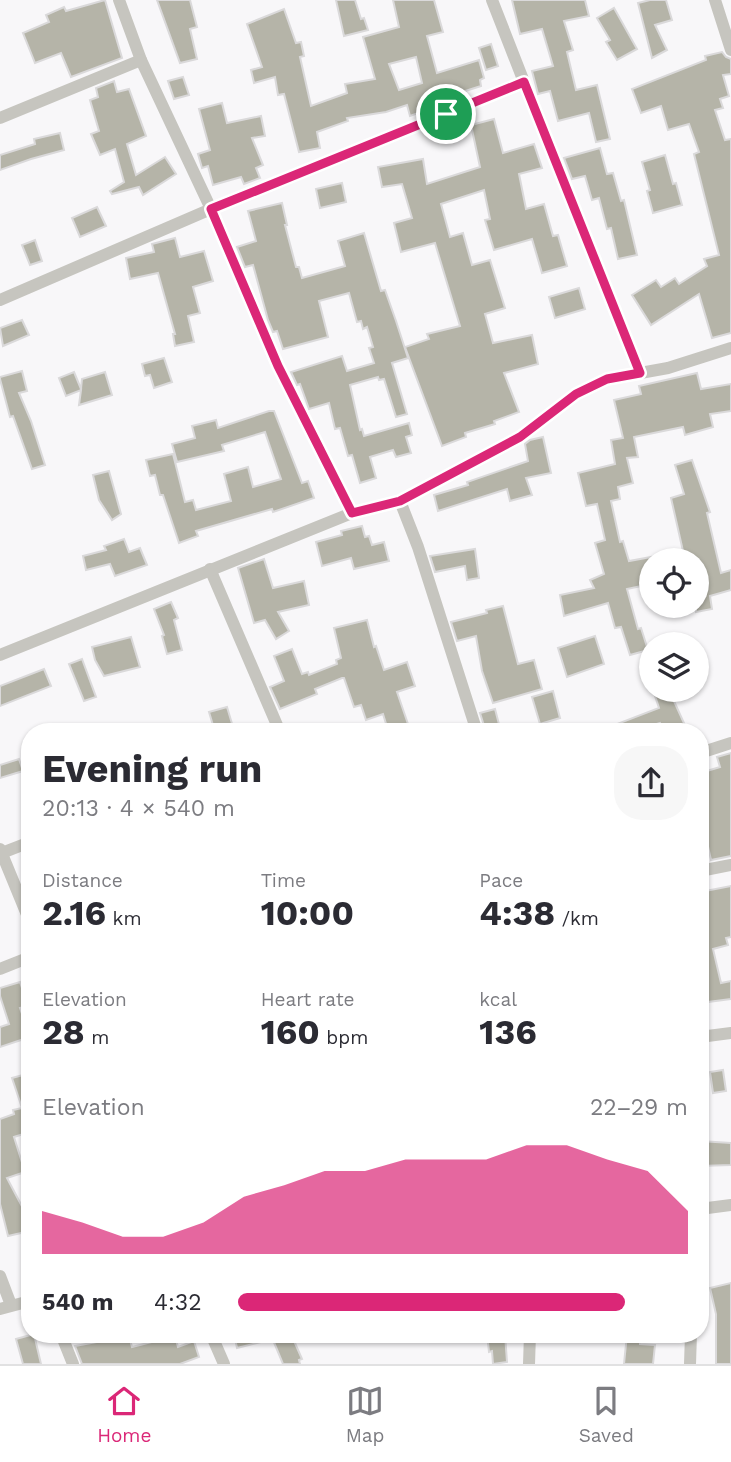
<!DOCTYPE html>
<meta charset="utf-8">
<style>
:root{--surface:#fff;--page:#f7f7f7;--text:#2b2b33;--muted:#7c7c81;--line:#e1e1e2;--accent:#db2777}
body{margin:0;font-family:"Work Sans",sans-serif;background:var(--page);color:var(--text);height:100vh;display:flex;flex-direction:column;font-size:26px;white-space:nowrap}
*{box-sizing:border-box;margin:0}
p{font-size:23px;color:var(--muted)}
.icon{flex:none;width:38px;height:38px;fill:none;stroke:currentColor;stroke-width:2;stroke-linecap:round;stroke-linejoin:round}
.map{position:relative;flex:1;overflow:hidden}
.sheet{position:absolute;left:21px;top:723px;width:688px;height:620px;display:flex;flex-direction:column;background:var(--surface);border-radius:28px;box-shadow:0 2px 5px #0004}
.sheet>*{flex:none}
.buttons{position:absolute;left:639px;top:548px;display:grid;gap:14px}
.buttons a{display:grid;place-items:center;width:70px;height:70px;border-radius:50%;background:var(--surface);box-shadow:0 2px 5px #0004;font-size:35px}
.pin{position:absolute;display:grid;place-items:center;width:60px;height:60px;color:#fff;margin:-30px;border:4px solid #fff;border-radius:50%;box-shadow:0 2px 7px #0007}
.round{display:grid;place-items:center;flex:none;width:74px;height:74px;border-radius:28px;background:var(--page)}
.head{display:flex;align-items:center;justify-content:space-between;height:119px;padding:0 21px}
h1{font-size:38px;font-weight:700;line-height:52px}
.metrics{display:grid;grid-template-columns:repeat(3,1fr);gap:10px;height:119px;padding:7px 21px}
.metrics div{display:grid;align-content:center}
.metrics b{font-size:35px;font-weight:700}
.metrics small{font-size:19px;font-weight:400}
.metrics p{font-size:19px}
.chart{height:196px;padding:14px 21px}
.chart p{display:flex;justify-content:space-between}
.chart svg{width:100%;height:126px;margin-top:7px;fill:var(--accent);opacity:.7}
ul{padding:0 21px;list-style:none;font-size:23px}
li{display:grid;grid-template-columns:112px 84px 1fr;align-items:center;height:52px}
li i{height:18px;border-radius:9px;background:var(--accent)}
.dock{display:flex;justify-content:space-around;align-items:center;height:98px;border-top:2px solid var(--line);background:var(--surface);font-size:19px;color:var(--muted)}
.dock a{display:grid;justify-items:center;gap:4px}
.dock .on{color:var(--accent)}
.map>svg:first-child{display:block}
</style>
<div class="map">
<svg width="731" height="1364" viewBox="0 0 731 1364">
<rect width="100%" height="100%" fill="#f8f7f9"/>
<g fill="#b5b4a8" stroke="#dad9da" stroke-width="2" fill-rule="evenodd">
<path d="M105,0L122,58L71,77L61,53L35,63L23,33L49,22L46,15L64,7L66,11Z"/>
<path d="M157,0H190L197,27L190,29L197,59L180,63Z"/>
<path d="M336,0H355L361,19L364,18L368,30L344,36Z"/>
<path d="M393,0H434L443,32L427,36L437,73L479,60L484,78L480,80L481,86L456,94L458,99L410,116L407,105L386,112L347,118L348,121L317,132L320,148L299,152L284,94L278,95L275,77L254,83L251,70L262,67L247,24L284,9L296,43L301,42L304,56L300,57L311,106L347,93L345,84L375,79L363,37L399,27ZM416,57L422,83L399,90L389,64Z"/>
<path d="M512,0H585L589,16L564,21L573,50L567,52L576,90L597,85L610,139L596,142L589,113L558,121L550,91L538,94L532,71L553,66L542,29L520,34Z"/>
<path d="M650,0H666L672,20L655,25L667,50L652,58L638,3Z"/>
<path d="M614,8L637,49L617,60L606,42L610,40L597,18Z"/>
<path d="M491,44L498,66L486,70L479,48Z"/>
<path d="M722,52L726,57L731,59V74L723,75L729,96L720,99L723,108L715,110L725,140L731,139V333L712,338L699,294L651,325L632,295L656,280L661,287L675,278L679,284L707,266L704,259L719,255L694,154L699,152L689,124L668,130L661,106L641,113L632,89L706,60L705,56Z"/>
<path d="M183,77L189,95L174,99L168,81Z"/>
<path d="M114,81L117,92L129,89L146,136L127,144L136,175L165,157L176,174L143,195L139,187L112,194L110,191L124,182L115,149L100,155L91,134L99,131L90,100L98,97L96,88Z"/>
<path d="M222,103L227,123L261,116L265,136L252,138L263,165L256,168L260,178L244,184L241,177L213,185L208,166L202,168L198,154L210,150L199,109Z"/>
<path d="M494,119L503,153L534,144L542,168L519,174L526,209L544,204L553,236L558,235L567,266L542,273L532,239L494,250L485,220L490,219L484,190L441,204L450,237L463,233L472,265L490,260L505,308L485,314L493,343L532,335L538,364L504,373L519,412L494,421L495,424L465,433L466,437L442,446L405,347L429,339L427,334L460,326L435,243L401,252L394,223L412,218L402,184L382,187L378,167L423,159L427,184L480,167L471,125Z"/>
<path d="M60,133L64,150L31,159L0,170V155L35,144L34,139Z"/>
<path d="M600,148L607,174L613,173L621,201L624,200L637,255L618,259L611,228L607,229L599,198L592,200L585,176L572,179L564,158Z"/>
<path d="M665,155L673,184L676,183L682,205L653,213L647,191L650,190L642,162Z"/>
<path d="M342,183L346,202L320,208L316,189Z"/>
<path d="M282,203L287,225H285L296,267H299L302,278L345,266L338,241L364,233L381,291L385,290L396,321L408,358L392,363L407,414L396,417L384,379L379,380L378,377L350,385L360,430L362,429L364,436L409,423L412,435L406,437L411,453L396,457L393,450L370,457L376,478L360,483L352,455L348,456L340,428L335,429L329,403L309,409L300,384L297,385L291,372L342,356L347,371L374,363L369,348L373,347L367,327L363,329L361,321L357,322L349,293L319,301L328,337L283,349L277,331L273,332L268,320L253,265L245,267L237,247L256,241L248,211Z"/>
<path d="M97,207L106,226L80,237L72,218Z"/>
<path d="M175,238L180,257L204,251L213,281L193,287L200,313L188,316L194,342L175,346L173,334H175L158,273L130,279L126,258L154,252L152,244Z"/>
<path d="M35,240L42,261L30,265L22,245Z"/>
<path d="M579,288L585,309L555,318L549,297Z"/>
<path d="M22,320L29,335L3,346L0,328Z"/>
<path d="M164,358L172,382L154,388L150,375L145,376L142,364Z"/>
<path d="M22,371L27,391L19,393L31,421L45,465L32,469L13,416L10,417L0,379V377Z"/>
<path d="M74,372L81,389L82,379L105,372L112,395L79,405L81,390L66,396L59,378Z"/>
<path d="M697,373L701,389L731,384V411L710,414L713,427L685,435L683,427L634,437L638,457L627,458L633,483L618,487L620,499L611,501L620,542L623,541L629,561L651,557V584L627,589L638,629L641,628L648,650L630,655L621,627L615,628L608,603L564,616L560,595L594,588L590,580L604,574L595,543L605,540L597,504L586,506L578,473L615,464L611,440L623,438L614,400L641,394L639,386Z"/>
<path d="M269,411H274L302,483L308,481L314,498L273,512L272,509L196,531L198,536L179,543L163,495H160L155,475L150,476L146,460L173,454L185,502L193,500L196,510L231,501L224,474L248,467L253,487L281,479L265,432L222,445L224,451L177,462L172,444L195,438L192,426L216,420L218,428Z"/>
<path d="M543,437L551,473L526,478L532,495L510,501L507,489L438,511L434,495L468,485L467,482L528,461L525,444L530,440Z"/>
<path d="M692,460L710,512L707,513L721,573L731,570V590L710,596L712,609L696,612V560H685L671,498L684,494L675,465Z"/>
<path d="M109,471L121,514L112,520L99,500L93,475Z"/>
<path d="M362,526L365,537L369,536L372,545L384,542L389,561L354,569L351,558L322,566L316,542L342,535L341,531Z"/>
<path d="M124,539L129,552L140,548L147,565L115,576L110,564L86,570L83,556L106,550L104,546Z"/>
<path d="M475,549L479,578L467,580L465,566L435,572L430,556Z"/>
<path d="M264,559L273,588L304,581L309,605L278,612L289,631L276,639L265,620L254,623L238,568Z"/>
<path d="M171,602L178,618L174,620L182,650L167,654L162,636L164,635L154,609Z"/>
<path d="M503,606L518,664L534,660L542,689L493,703L482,671L476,636L457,641L451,622L487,613L486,610Z"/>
<path d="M367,620L374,647L376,646L384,670L407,662L415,686L397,692L408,724L388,730L383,714L366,720L361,705L354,707L344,678H342L315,689L317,694L280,709L270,687L284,681L274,656L292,649L302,674L308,672L309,675L337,664L336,660L341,658L334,628Z"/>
<path d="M595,636L604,664L567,677L558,648Z"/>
<path d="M131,637L140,667L104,676L95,660L92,647Z"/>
<path d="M82,659L96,697L84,701L69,664Z"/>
<path d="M44,669L51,686L0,706V686Z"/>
<path d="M653,690H669L688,732H664L660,723L630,732H605L604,729L659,708Z"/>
<path d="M553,691L560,718L540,724L532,697Z"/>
<path d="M227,707L233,727L215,732L209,712Z"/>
<path d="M495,709L501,732H486L480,713Z"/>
<path d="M731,753V856L711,860L700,811V773L720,767L717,757Z"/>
<path d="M19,759L23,771L0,778V765Z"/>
<path d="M731,886V937L726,938L728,945L713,949L721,983L731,981V999L700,1003V892Z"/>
<path d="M20,982L28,1006L20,1008L30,1037L0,1047V1027L9,1024L0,996V988Z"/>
<path d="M723,1070L726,1091L713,1093L710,1072Z"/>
<path d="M30,1073V1132L14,1137L25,1172L7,1178L25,1212L30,1211V1231L8,1236L0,1204V1119L14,1114L13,1110L22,1108L12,1078Z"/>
<path d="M700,1141L731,1143V1165L700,1166Z"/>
<path d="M731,1283V1364H716V1314L710,1288Z"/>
<path d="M34,1334L41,1364H23L16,1339Z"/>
<path d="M234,1334H276L277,1338L237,1348Z"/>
<path d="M291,1334L302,1359L299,1360L300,1364H283L273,1340Z"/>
<path d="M487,1334H505L507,1362L493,1364L492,1351L489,1352Z"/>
<path d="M627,1334H640V1344L655,1345L653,1364H624Z"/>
<path d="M129,1336L132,1347L175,1336L178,1347L194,1341L199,1357L180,1364H82L75,1346Z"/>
</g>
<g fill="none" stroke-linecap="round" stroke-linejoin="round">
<g stroke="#c6c5bf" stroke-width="12">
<path d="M119,0L141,60L211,209L278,366L352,513"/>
<path d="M715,0L731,50"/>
<path d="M524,82L640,373"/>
<path d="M0,118L141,60"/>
<path d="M0,300L211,209L524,82L492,0"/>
<path d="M400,501L520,437L576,394L607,379L668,368L731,348"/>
<path d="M210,569L280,732"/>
<path d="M0,655L352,513L400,501L418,547L477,732"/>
<path d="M700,753L731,743"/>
<path d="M0,849L30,922"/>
<path d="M2,853L30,842"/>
<path d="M700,871L731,865"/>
<path d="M0,969L30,957"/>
<path d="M700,1037L731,1033"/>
<path d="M700,1209L731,1205"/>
<path d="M0,1276L11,1305"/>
<path d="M0,1309L30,1301"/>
<path d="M61,1334L73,1364"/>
<path d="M211,1334L224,1364"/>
<path d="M529,1364L530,1334"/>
<path d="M690,1364L691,1334"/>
</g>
</g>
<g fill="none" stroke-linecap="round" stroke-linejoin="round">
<defs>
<path id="route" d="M524,82L640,373L607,379L576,394L520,437L400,501L352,513L278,366L211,209Z"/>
</defs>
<use href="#route" stroke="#fff" stroke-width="14"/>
<use href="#route" stroke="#db2777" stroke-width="9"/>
</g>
</svg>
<div class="buttons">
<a><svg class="icon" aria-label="locate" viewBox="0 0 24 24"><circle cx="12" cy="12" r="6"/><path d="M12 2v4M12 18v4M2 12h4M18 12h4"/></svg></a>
<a><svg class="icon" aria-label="layers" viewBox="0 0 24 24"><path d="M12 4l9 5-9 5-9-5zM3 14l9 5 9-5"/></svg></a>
</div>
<div class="pin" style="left:446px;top:114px;background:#1e9e55"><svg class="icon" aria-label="arrive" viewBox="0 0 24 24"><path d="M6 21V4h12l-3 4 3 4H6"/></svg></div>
<section class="sheet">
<div class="head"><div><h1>Evening run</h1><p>20:13 · 4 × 540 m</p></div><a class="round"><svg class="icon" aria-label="share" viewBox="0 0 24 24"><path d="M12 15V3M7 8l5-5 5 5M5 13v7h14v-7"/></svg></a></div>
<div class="metrics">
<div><p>Distance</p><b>2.16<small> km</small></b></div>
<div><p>Time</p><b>10:00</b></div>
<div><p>Pace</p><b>4:38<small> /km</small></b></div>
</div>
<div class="metrics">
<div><p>Elevation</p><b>28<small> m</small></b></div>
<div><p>Heart rate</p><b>160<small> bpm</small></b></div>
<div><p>kcal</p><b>136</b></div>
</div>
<div class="chart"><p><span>Elevation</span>22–29 m</p>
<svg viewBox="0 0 160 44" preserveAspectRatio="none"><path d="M0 44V29L10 33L20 38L30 38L40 33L50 24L60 20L70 15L80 15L90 11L100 11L110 11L120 6L130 6L140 11L150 15L160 29V44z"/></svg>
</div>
<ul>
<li><b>540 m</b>4:32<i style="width:86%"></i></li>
</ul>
</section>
</div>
<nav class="dock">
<a class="on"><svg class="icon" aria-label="home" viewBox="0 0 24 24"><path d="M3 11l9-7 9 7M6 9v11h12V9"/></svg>Home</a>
<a><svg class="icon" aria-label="map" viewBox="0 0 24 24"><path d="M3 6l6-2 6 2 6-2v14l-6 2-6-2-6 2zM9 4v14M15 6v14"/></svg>Map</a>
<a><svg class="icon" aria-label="saved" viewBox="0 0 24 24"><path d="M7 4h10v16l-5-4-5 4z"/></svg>Saved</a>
</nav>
